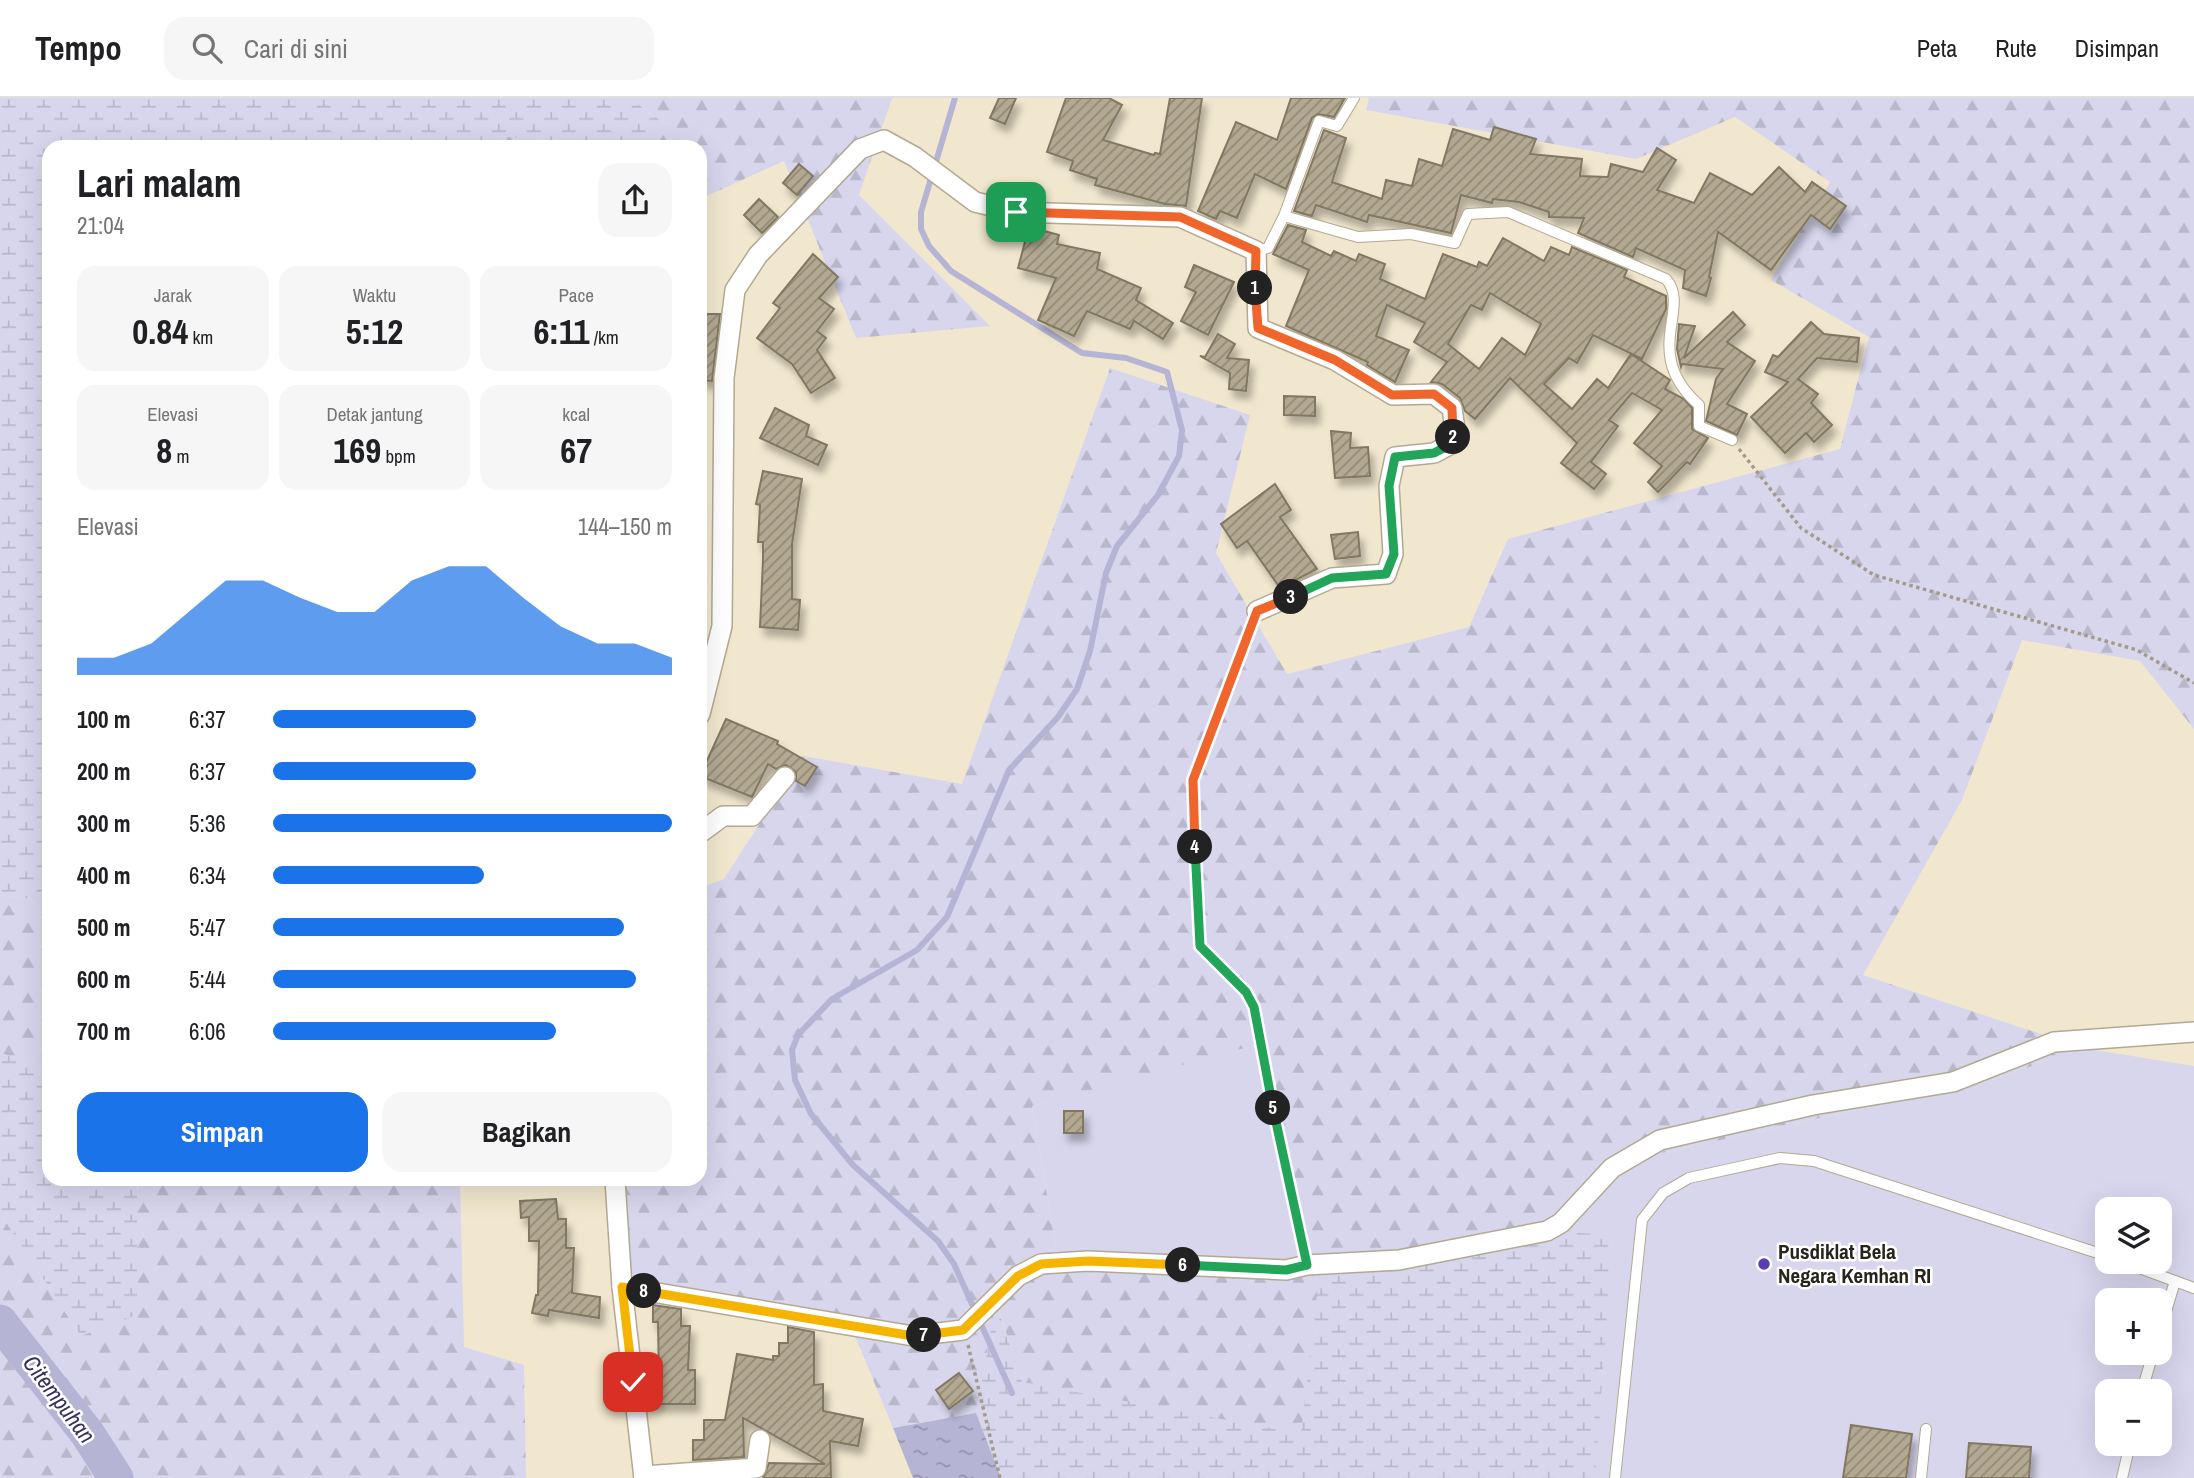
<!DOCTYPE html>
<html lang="id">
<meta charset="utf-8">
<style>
:root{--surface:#fff;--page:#f6f6f6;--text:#202124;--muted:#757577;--line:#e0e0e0;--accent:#1a73e8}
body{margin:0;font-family:"Archivo Narrow",sans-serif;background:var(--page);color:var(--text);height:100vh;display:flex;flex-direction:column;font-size:26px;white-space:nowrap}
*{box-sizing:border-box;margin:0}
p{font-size:23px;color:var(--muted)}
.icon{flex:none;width:38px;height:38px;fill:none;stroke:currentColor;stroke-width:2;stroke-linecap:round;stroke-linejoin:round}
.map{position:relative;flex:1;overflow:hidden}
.sheet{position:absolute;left:42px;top:42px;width:665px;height:1046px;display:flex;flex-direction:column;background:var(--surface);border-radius:21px;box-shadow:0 7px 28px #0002}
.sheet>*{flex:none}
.fabs{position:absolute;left:2095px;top:1099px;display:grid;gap:14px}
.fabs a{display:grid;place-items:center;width:77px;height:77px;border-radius:14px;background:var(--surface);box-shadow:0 7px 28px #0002;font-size:35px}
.pin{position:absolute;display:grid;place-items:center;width:60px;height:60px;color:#fff;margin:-30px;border-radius:14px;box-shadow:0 4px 10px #0006}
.km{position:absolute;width:35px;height:35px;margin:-18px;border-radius:50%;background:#222;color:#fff;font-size:19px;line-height:35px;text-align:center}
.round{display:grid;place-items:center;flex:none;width:74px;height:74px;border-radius:21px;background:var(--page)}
.head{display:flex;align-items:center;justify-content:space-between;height:119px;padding:0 35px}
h1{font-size:38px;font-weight:800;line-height:52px}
.figures{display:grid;grid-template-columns:repeat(3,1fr);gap:10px;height:119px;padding:7px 35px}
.figures div{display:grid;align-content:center;border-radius:18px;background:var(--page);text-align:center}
.figures b{font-size:35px;font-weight:800}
.figures small{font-size:19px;font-weight:400}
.figures p{font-size:19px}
.chart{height:196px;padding:14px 35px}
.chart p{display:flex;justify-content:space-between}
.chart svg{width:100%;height:126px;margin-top:7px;fill:var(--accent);opacity:.7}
.button{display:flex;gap:14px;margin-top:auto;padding:14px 35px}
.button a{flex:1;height:80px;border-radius:21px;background:var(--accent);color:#fff;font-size:28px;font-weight:800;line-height:80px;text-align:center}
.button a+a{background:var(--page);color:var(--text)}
ul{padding:0 35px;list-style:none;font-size:23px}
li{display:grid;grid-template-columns:112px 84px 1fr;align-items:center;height:52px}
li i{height:18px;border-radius:9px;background:var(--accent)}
header{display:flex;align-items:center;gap:42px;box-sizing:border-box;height:98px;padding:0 35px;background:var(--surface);border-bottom:2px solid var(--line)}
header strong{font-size:33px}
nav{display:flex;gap:38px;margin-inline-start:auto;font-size:24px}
.search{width:490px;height:63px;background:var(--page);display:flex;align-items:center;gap:18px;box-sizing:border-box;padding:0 24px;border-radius:21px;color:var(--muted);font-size:26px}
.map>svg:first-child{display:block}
</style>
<header>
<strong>Tempo</strong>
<div class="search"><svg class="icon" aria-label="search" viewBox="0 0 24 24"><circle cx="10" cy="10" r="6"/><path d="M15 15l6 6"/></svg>Cari di sini</div>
<nav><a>Peta</a><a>Rute</a><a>Disimpan</a></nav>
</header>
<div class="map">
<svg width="2194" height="1380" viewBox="0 0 2194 1380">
<defs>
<pattern id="forest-firs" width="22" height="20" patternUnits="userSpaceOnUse" patternTransform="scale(1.75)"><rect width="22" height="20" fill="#d8d6ed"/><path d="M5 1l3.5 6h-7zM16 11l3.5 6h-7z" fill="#b9b8cb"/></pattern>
<pattern id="wetland-marsh" width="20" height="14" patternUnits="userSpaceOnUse" patternTransform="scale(1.75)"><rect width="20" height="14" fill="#d8d6ed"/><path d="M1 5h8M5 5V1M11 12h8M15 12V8" fill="none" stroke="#b9b8cb"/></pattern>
<pattern id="water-ripples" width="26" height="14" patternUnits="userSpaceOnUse" patternTransform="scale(1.75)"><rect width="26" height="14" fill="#b6b4d5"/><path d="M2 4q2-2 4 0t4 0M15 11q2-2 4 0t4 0" fill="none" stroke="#9492ac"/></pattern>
<pattern id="building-hatch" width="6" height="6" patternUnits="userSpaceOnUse" patternTransform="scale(1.75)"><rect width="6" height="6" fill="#b3a992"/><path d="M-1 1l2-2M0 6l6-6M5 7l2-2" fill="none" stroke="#928976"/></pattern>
<filter id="shadow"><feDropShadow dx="4.5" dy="8" stdDeviation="3.5" flood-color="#0004"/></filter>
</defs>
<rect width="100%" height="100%" fill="#f1e7ce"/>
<path fill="#d8d6ed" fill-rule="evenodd" d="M1255,946L1320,1167L1635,1061L1992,982L2083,950L2194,968V1380H1001L976,1315L1059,1168L1032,1008ZM2107,1111H2160V1164H2107ZM2107,1202H2160V1255H2107ZM2107,1293H2160V1346H2107Z"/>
<g fill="url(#forest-firs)" fill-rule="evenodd">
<path d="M629,0H892L859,97L990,228L856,240L784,63L700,101V49H481L496,38L629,48L669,28Z"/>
<path d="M1369,0H2194V631L2140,563L2022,542L1962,702L1863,877L2083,950L1992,982L1635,1061L1562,1134L1302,1336L1022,1284L997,1206L976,1315L893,1330L856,1240L633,1181L618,1082H700V790L724,781L803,658L962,686L1110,270L1250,317L1216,455L1287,576L1469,529L1508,441L1840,351L1869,239L1771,182L1830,84L1735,19L1636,61L1366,12ZM1255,947L1320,1168H1059L1032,1008Z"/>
<path d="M49,789V970L0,955V797L30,801Z"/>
<path d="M141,1082H460L464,1249L524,1267L526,1380H0V1115L81,1238Z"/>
</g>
<g fill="url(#wetland-marsh)">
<path d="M0,0H629L670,29L629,48L496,38L481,49H49V789L30,801L0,797Z"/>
<path d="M0,955L49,970V1082H141L137,1088V1217L81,1238L0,1115Z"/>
<path d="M1562,1134L1613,1137L1595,1380H1001L976,1315L996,1204L1022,1284L1301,1336L1320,1168Z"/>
</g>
<path fill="url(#water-ripples)" d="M976,1315L1001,1380H913L893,1330Z"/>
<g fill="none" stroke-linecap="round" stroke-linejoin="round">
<path stroke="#b6b4d5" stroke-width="6" d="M955,0L921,114V131L929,148L951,173L1082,255L1126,260L1167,274L1182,332L1179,358L1158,397L1117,448L1106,475L1090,553L1077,591L1058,619L1009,672L947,819L917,852L832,901L798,937L792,952L795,982L811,1016L853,1067L938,1143L954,1166L1012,1295"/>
<path stroke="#b6b4d5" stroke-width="35" d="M0,1224L87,1335L116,1380"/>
</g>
<g fill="url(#building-hatch)" stroke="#827862" stroke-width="2" fill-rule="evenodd" filter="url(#shadow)">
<path d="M999,0H1016L1005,26L990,20Z"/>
<path d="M1066,0H1109L1122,7L1103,42L1154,57L1155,55L1160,56L1170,0H1202L1186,108L1165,106L1095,87L1097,81L1070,72L1073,63L1047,54Z"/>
<path d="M1291,0H1345L1334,19L1318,16L1312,20L1286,91L1255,76L1237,120L1220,113L1216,121L1198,113L1236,24L1277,42Z"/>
<path d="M1494,29L1536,41L1530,56L1582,61L1580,78L1608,79L1611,66L1643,74L1657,50L1676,62L1657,92L1694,105L1710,75L1752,97L1779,69L1805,94L1812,84L1846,108L1830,131L1811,117L1771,172L1718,134L1709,179L1711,180L1706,198L1683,190L1685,172L1636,150L1633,159L1578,135L1584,120L1549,119V114L1519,104L1493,101L1492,105L1461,97L1451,135L1369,117L1367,124L1316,107L1312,118L1294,113L1324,32L1346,40L1332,84L1382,101L1386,82L1412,88L1419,61L1442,68L1453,31L1490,42Z"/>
<path d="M799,66L813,78L797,97L783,85Z"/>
<path d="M759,101L778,119L762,135L744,117Z"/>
<path d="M1288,127L1306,132L1302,144L1331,158L1334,153L1356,163L1359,156L1385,166L1380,181L1425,201L1443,156L1477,169L1479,164L1487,168L1503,140L1544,163L1551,149L1569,157L1572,149L1627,172L1624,179L1666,198V211L1642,261L1593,237L1577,265L1569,260L1544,286L1572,311L1597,281L1608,290L1631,256L1670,282L1665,291L1684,301L1692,310V331L1708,340L1690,366L1687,364L1658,394L1648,384L1662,368L1634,345L1662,312L1632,295L1609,322L1618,328L1591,364L1606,376L1594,391L1561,365L1577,345L1510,280L1475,321L1465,313L1460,300L1442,286L1431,284L1447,264L1414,244L1425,225L1387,207L1376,238L1409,252L1395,284L1367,267L1368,264L1286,228L1309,172L1273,156ZM1490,195L1541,226L1525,257L1502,240L1479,271L1448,246L1471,207L1482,212Z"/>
<path d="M1029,129L1059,137L1057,146L1100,155L1097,171L1141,190L1136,202L1173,225L1163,241L1134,223L1130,231L1087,213L1074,238L1038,222L1056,180L1018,170Z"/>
<path d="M813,156L838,179L819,200L834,211L817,233L826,240L817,252L835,280L811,295L792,266L757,240L780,210L773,205Z"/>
<path d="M1194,167L1234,184L1208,237L1181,223L1196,194L1185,189Z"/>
<path d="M1733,214L1745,227L1727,244L1755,263L1727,306L1747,316L1737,337L1706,323L1716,281L1723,271L1682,266L1681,269L1677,251L1679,226L1695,228L1684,260Z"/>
<path d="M700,216H720L712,283L700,282Z"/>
<path d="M1811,224L1824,236L1859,240L1857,264L1817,260L1798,281L1818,296L1811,305L1832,327L1814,344L1806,335L1785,355L1751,319L1788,284L1765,274L1773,257L1778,259Z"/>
<path d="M1218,236L1235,246L1227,260L1249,262L1246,293L1229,291L1230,275L1200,258L1205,259Z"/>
<path d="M1284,298L1315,299V318L1284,317Z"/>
<path d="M775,310L809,327L806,338L827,347L818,367L760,340Z"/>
<path d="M1331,333L1351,335L1350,350L1368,349L1370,378L1335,380Z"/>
<path d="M763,373L802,381L792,446V501L800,502L798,532L760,529L763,461V444H758L760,407L756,406Z"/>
<path d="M1275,386L1291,412L1280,419L1317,471L1280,490L1247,443L1237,450L1221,426Z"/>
<path d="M1358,434L1360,458L1335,461L1331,437Z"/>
<path d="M726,621L778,643L777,646L817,669L805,688L796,683V674L786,667L776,671L768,666L752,699L700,678Z"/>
<rect x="1064" y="1013" width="19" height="22"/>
<path d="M556,1101L558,1121H566V1150H574L572,1195L600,1199L599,1220L549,1212L548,1218L532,1215L536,1197H538L539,1143H529V1119L521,1120L520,1103Z"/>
<path d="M653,1207L681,1211V1228H690L688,1272H695V1306H652V1283H659L658,1224H653Z"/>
<path d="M788,1229L814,1234V1287L823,1286V1313L863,1321L858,1348L830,1343L831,1380H763L769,1365L825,1366L743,1320L744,1359L693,1362V1342H704V1322H725L737,1256L773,1262V1258H779V1245H788Z"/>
<path d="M959,1275L973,1293L949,1311L936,1292Z"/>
<path d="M1851,1327L1912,1336L1906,1380H1843Z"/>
<path d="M1969,1345L2031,1349L2029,1380H1966Z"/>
</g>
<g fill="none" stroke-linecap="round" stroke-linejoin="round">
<defs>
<g id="lane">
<path d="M1284,118L1358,139L1411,136L1455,145L1468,116L1508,114L1666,181C1692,210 1640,255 1699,307V328L1732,342"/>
<path d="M1256,153L1268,150L1284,118L1319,23L1337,28L1354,0"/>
<path d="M2123,1164L2194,1190"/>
<path d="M2160,1234L2175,1183"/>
<path d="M2142,1293L2153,1255"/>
<path d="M1615,1380L1642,1122L1663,1095L1689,1080L1780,1060L1814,1063L2107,1158"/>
<path d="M1921,1380L1926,1331"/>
<path d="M2122,1380L2130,1346"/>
</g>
<g id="street">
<path d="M700,616L722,528L724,280L735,192L758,157L860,51L884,42L915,59L975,104L1016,114L1180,119L1256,153L1258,230L1335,262L1393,297L1434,296L1452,310L1455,331L1451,346L1434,355L1395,359L1389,388L1393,456L1386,476L1332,480L1257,513"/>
<path d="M700,735L723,718H752L785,679"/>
<path d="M615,1082L622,1189L644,1380"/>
<path d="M622,1189L913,1238L963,1232L1018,1178L1041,1166L1088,1163L1286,1172L1307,1167L1399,1162L1547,1133L1561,1125L1612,1070L1660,1042L1813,1007L1953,984L2054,944L2194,934"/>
<path d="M644,1378L756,1370L760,1342"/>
</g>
</defs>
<use href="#lane" stroke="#b3a992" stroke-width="12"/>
<use href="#street" stroke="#b3a992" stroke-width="22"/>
<g stroke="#a39b89" stroke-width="3.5" stroke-dasharray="3.5 3.5" stroke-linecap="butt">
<path d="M1739,351L1801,430L1874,477L2137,552L2194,585"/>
<path d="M1250,530L1193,682L1198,833C1203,864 1239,882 1254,909L1303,1151"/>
<path d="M968,1247L1000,1380"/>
</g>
<use href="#lane" stroke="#fff" stroke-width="10"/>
<use href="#street" stroke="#fff" stroke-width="19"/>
</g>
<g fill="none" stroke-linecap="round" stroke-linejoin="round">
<defs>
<path id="split-1" d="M1016,114L1180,119L1256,153L1255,190"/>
<path id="split-2" d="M1255,190L1258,230L1335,262L1392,297L1434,296L1452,310L1453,339"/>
<path id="split-3" d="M1291,499L1332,480L1386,476L1394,456L1389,388L1395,359L1434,355L1451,346L1453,339"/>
<path id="split-4" d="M1195,749L1193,682L1257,513L1291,499"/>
<path id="split-5" d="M1195,749L1200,848L1246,894L1254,909L1273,1010"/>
<path id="split-6" d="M1183,1167L1286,1172L1307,1167L1273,1010"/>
<path id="split-7" d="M924,1237L963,1232L1018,1178L1041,1166L1088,1163L1183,1167"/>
<path id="split-8" d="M644,1193L913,1238L924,1237"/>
<path id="split-9" d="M633,1284L622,1189L644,1193"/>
</defs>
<use href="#split-1" stroke="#fff" stroke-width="14"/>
<use href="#split-2" stroke="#fff" stroke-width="14"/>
<use href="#split-3" stroke="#fff" stroke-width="14"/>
<use href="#split-4" stroke="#fff" stroke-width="14"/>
<use href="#split-5" stroke="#fff" stroke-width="14"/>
<use href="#split-6" stroke="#fff" stroke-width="14"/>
<use href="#split-7" stroke="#fff" stroke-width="14"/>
<use href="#split-8" stroke="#fff" stroke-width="14"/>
<use href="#split-9" stroke="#fff" stroke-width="14"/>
<use href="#split-1" stroke="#f0652b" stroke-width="9"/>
<use href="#split-2" stroke="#f0652b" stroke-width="9"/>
<use href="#split-3" stroke="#22a559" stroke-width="9"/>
<use href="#split-4" stroke="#f0652b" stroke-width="9"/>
<use href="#split-5" stroke="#22a559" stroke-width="9"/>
<use href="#split-6" stroke="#22a559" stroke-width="9"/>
<use href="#split-7" stroke="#f5b400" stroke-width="9"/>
<use href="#split-8" stroke="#f5b400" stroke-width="9"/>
<use href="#split-9" stroke="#f5b400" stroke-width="9"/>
</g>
<circle fill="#5a3cb4" stroke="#fff" stroke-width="2.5" cx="1764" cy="1166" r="7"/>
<g text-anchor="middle" stroke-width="5" stroke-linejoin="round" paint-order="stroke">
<g font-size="21" font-weight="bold" fill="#28241b" stroke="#fff" text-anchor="start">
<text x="1778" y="1161">Pusdiklat Bela<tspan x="1778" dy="24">Negara Kemhan RI</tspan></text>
</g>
<g font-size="23" font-style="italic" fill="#37305d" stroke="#fff">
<text transform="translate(59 1301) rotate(53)" y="8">Citempuhan</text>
</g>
</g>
</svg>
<div class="fabs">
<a><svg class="icon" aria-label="layers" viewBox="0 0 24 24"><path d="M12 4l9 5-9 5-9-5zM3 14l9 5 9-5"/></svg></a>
<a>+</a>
<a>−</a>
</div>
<div class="pin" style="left:1016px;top:114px;background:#1e9e55"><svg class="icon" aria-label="arrive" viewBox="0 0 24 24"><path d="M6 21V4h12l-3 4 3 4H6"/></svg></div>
<div class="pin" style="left:633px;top:1284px;background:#d93025"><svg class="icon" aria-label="check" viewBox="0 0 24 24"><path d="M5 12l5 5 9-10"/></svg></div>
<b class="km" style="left:1255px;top:190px">1</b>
<b class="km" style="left:1453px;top:339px">2</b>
<b class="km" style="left:1291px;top:499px">3</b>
<b class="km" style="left:1195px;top:749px">4</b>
<b class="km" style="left:1273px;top:1010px">5</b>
<b class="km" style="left:1183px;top:1167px">6</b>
<b class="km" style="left:924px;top:1237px">7</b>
<b class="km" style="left:644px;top:1193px">8</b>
<section class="sheet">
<div class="head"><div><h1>Lari malam</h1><p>21:04</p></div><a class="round"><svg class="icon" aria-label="share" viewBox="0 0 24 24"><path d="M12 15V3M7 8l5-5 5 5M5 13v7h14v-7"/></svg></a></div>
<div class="figures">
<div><p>Jarak</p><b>0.84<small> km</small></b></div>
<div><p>Waktu</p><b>5:12</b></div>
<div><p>Pace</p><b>6:11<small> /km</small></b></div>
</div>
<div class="figures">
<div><p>Elevasi</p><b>8<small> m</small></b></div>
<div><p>Detak jantung</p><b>169<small> bpm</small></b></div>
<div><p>kcal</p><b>67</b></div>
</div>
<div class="chart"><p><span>Elevasi</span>144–150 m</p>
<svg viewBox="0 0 160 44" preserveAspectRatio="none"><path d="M0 44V38L10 38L20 33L30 22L40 11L50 11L60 17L70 22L80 22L90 11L100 6L110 6L120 17L130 27L140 33L150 33L160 38V44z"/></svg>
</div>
<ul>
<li><b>100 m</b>6:37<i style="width:51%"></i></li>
<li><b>200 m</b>6:37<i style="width:51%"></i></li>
<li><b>300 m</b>5:36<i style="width:100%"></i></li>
<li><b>400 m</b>6:34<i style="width:53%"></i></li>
<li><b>500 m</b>5:47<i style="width:88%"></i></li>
<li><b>600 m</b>5:44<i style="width:91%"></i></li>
<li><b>700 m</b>6:06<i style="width:71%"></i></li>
</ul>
<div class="button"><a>Simpan</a><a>Bagikan</a></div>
</section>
</div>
